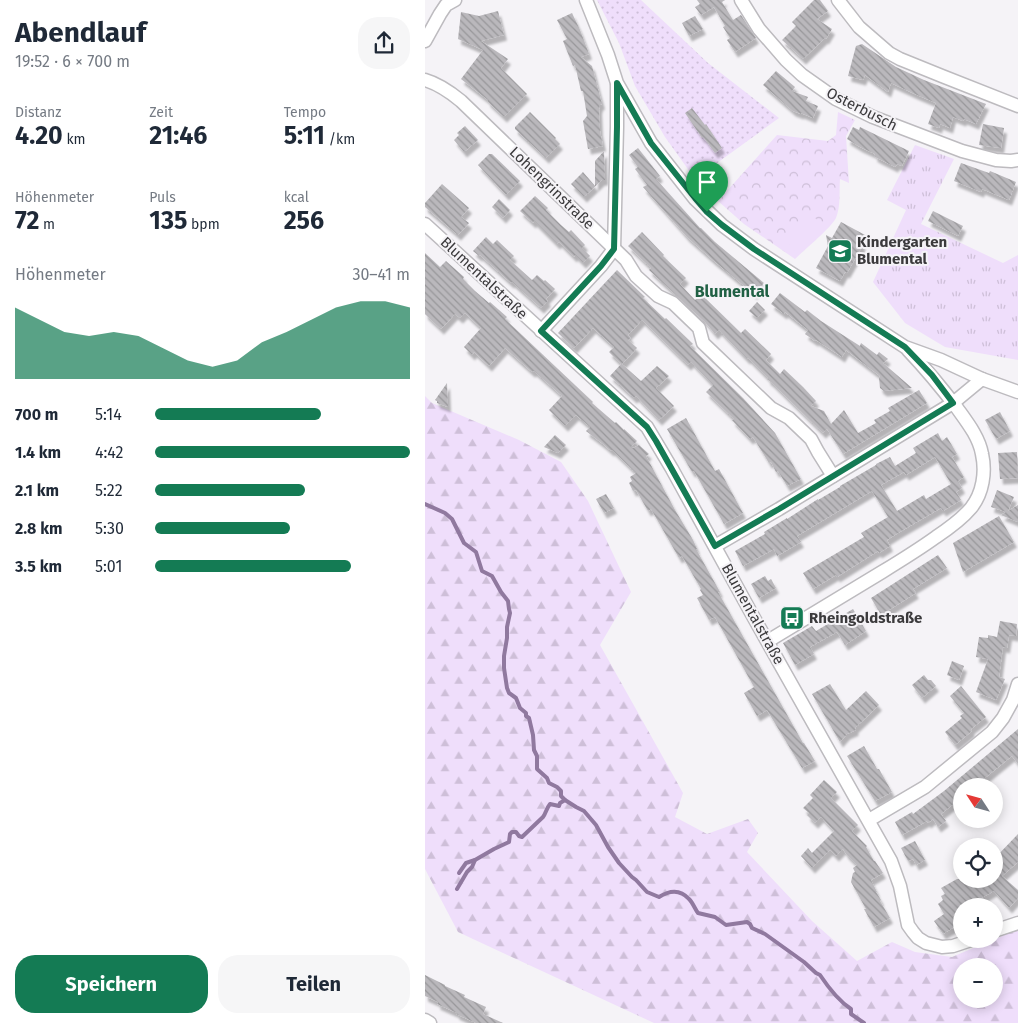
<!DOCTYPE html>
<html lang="de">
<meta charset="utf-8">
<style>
:root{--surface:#fff;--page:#f6f6f7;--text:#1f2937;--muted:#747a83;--accent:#147b54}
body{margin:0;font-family:"Fira Sans",sans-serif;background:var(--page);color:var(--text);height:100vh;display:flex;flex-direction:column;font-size:19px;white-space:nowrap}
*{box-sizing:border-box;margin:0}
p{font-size:16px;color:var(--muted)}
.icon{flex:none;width:28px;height:28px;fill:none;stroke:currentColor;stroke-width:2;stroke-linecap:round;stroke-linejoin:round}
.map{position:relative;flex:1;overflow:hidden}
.panel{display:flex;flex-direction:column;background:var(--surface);width:425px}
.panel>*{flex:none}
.needle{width:32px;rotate:306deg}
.controls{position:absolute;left:528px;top:778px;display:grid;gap:10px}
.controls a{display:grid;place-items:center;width:50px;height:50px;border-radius:50%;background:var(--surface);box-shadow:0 2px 12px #0003;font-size:25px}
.pin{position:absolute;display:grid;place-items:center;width:42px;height:42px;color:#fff;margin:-51px -21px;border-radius:50% 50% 50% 0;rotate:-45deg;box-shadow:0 0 5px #0007}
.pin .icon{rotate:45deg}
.round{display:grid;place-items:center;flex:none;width:52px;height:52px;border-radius:20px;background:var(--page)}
.overview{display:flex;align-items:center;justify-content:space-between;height:85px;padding:0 15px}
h1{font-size:28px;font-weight:700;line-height:38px}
.metrics{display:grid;grid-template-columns:repeat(3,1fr);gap:8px;height:85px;padding:5px 15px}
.metrics div{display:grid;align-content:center}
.metrics b{font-size:25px;font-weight:700}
.metrics small{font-size:14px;font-weight:400}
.metrics p{font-size:14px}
.chart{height:140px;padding:10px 15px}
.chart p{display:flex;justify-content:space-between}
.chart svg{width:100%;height:90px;margin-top:5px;fill:var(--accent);opacity:.7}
.action{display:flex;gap:10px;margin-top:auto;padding:10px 15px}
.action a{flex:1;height:58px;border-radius:20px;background:var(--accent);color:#fff;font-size:20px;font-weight:700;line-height:58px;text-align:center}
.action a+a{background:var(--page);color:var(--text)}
ul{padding:0 15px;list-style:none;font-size:16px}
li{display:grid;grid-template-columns:80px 60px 1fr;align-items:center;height:38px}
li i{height:12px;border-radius:6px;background:var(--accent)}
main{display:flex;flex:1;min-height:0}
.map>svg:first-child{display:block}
</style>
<main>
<section class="panel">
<div class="overview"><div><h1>Abendlauf</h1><p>19:52 · 6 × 700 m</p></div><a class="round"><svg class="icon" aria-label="share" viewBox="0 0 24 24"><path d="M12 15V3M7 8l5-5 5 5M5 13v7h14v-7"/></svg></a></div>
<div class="metrics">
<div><p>Distanz</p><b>4.20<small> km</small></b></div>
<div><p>Zeit</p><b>21:46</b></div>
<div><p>Tempo</p><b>5:11<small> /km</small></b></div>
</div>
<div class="metrics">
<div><p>Höhenmeter</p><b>72<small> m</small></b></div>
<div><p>Puls</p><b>135<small> bpm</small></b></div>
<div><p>kcal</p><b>256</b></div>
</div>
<div class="chart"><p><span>Höhenmeter</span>30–41 m</p>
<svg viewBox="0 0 160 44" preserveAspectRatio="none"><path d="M0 44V9L10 15L20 21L30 23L40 21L50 23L60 29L70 35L80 38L90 35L100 26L110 21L120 15L130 9L140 6L150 6L160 9V44z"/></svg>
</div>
<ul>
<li><b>700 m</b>5:14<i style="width:65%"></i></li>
<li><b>1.4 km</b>4:42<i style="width:100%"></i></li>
<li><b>2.1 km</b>5:22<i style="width:59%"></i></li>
<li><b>2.8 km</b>5:30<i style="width:53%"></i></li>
<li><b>3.5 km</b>5:01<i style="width:77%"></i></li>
</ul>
<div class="action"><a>Speichern</a><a>Teilen</a></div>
</section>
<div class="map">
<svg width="593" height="1023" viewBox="0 0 593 1023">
<defs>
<pattern id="grass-tufts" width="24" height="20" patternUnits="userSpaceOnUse" patternTransform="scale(1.25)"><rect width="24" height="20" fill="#efdefb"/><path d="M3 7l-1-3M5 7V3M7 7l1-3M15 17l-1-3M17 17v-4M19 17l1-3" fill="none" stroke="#cebfd8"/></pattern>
<pattern id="forest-firs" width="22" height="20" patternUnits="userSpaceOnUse" patternTransform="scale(1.25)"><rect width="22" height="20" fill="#efdefb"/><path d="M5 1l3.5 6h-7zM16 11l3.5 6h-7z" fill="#cebfd8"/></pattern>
<pattern id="park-crowns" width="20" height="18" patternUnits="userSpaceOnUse" patternTransform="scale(1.25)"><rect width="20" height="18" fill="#efdefb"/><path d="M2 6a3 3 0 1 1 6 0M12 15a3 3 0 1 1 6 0" fill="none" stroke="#cebfd8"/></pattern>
<pattern id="garden-dots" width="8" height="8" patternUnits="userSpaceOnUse" patternTransform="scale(1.25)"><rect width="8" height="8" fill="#efdefb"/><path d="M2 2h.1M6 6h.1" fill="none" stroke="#cebfd8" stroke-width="1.8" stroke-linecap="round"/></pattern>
<pattern id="building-back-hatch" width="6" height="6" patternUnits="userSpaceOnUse" patternTransform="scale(1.25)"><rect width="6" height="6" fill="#bab8bc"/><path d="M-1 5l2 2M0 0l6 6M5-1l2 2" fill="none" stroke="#98979a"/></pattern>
<filter id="shadow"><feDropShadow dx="3" dy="5.5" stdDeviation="1" flood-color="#0004"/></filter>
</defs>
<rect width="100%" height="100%" fill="#f5f3f7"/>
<path fill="url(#grass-tufts)" d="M490,145L529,159L496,224L578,263L593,255V360L520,347L480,323L448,282L481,210L462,200Z"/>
<path fill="url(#forest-firs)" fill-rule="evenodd" d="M0,396L7,403L94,440L136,462L163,501L206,592L175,645L258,793L250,817L282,834L323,819L333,833L322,852L387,921L432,961L467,942L490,952L527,957L589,931H593V1023H229L33,932L0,869ZM536,966H569V999H536Z"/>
<path fill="url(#park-crowns)" d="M413,112L430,120L421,136L424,183L415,179C414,191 416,206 411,218C405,229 380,249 370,259L319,224L293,201L352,135L403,141L411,135Z"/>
<path fill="url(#garden-dots)" d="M172,0H216L283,63L354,118L270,179L240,137L210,86L194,43Z"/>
<path fill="#efdefb" d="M385,212L397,226L370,251L357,237Z"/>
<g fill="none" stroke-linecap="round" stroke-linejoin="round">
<g stroke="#90799f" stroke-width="4">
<path d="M0,504L20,513L27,519L39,543L51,552L57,571L67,576L76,592L83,601L84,609L85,613L82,627V638L79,656V668L82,688L84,693L91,698L95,708L101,713V716L104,718L108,735L109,750L112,756V769L122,778L124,783L132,787L136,791V796L140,800L151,807L159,811L171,825L183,847L194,863L207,877L211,880L222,892L234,897C245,890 255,889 264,899C268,903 270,909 273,913L290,917L301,925L322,922L325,924L327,928L340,934L379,962L391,973L395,975C403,987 414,1001 426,1009V1014L439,1023"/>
<path d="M34,873L41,863L50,860"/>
<path d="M32,889L42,872L47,867L50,860L69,849L84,842L85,834L87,832H91L94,836L97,837L118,817C121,813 121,809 125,804L134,806L135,803L140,800"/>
</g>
</g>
<g fill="url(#building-back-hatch)" fill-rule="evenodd" filter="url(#shadow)">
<path d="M272,0H300L297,2L308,20L316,15L331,38L310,52L302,40L305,38L298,27L300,26L289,7L276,15L270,7L275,4Z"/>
<path d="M389,0H395L403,11L392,19L407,29L401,39L400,38L378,59L357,40L371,26L367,22Z"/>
<path d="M73,11L79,35L56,41L83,59L76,68L102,94L79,117L62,101L63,100L36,79L58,50L33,39L36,12L54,16Z"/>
<path d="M147,13L155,30L164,54L156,57L167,66L177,104L175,105L174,109L175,131L178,146L163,149L158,121L162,116L158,91H156L150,65L148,66L138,41L142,39L132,20Z"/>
<path d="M270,16L278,29L264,36L257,23Z"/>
<path d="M437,44L471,67L499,80L561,104L551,124L539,119L538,121L528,117L525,128L515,124L514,128L503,124L511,103L492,95L466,83L463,92L440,75L438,80L423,76L431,46Z"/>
<path d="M351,71L370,87L367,91L383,97L381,101L393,106L388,118L376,113V114L368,111L338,85Z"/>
<path d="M267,108L280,125L281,124L297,148L290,153L278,137L277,138L260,113Z"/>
<path d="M105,112L131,138L130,139L135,144L121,158L90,129V127Z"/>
<path d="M558,124L579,128L576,148L554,145Z"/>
<path d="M40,126L53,140L39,152L29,140L34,135L32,133Z"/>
<path d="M428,127L434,130L435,127L484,151L477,166L472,164L470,167L454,159L449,156L450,154L435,147L422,139Z"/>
<path d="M213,148L235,176L231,179L275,228H276L290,242L339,283L329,294L289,261L262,237L218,187L222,185L210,169L213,167L204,155Z"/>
<path d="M179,151L180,180H177L159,197L146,184L158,172L170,186V161Z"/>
<path d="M64,154H67L95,181L81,195L53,165Z"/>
<path d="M536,163L564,173L565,171L591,182L584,200L557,189L556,192L529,181Z"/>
<path d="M17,184L44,208L36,217L44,223L33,235L0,207V203Z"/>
<path d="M110,196L123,208L121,210L136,225L144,232L146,230L160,245L157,248L165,256L158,263L150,255L149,257L134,242L132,244L109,221L108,223L95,211Z"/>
<path d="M74,199L85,210L78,218L67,207Z"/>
<path d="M508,211L538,226L533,236L503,221Z"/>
<path d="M416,222L440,235L436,244L438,245L422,273L420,272L415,281L391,268L403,246L401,235L407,238Z"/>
<path d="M217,232L239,255L238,256L261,278L255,284L270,300L276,294L316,333L320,329L346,354L341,360L355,374L359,369L378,387L391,401L386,406L399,411L406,424L419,410L433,433L451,423L449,420L465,411L463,408L494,390L502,403L418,454L402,429L398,433L346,382L342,379L343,378L323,358L322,359L294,330L290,334L280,322L224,270L226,268L203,246Z"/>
<path d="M61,237L68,244L72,240L89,256L85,260L107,280L112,275L119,281L120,280L130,289L121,299L123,301L116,308L87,282L86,283L55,255L54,256L48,251Z"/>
<path d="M0,253L15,267L21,261L39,277L38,279L50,291L64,303L65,302L82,317L80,319L168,402L167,403L182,416L190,423L191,422L199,430V429L212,441L206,447L208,448L214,445L224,454L221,456L250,510L268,540L272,549H271L295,592H293L378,743H379L390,761L377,768L342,710L332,716L319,693L329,687L290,617L284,620L272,598L278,595L275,590L276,589L257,556L254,558L226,509L223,511L211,490L208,491L204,483L207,481L205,477L211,473L187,450L186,451L178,444L161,431L165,427L151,415L140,426L124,410L137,396L109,371L107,372L80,348L64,366L49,352L47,355L39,347L56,328L40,313L35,318L30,314L16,329L0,314Z"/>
<path d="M192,270L220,297L218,298L240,319L241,318L268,344L265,346L318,398L350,433L376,479L362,486L353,471L351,472L346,462L344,463L328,437L325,439L307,420L309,419L281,392L288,385L266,362L263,365L217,320L203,335L206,338L203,340L212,348L197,364L216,381L232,366L244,376L231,388L249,406L234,420L211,396L209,398L185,376L196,364L184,352L189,347L168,328L149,348L133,333Z"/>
<path d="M355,293L380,312L382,310L396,321L435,346L436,343L452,355L454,352L463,359L458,363L487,388L459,391L455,388L454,378L455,376L421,350L417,357L391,340L390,341L380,334L383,330L360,312L359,314L346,304Z"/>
<path d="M332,302L340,310L332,318L324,311Z"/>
<path d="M22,383L23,407L12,403V401L10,400Z"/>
<path d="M575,412L585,431L571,439L560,420Z"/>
<path d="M261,418L290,471L294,469L318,513L299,524L269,471L267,472L242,429Z"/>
<path d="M513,433L517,441L522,437L532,454L527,457L539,477L533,481L537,488L531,492L536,500L518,511L516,508L473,533L462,540L465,546L454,553L453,551L412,577L411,575L388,589L378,573L439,537L436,533L463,517L447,491L372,536L376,542L352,556L349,549L318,566L310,551L340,534L339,532L362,518V519L393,499V500L415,487V486L451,465V464L465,457L470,466L491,453L488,448ZM510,457L526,484L501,499L499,495L472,511L456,485L479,472L481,475Z"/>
<path d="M130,435L141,445L133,453L119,447Z"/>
<path d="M592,452L593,478L575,479L573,453Z"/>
<path d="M572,490L589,497L583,511L593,505V522L576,515L581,512L566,507Z"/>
<path d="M181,494L189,508L179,513L171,499Z"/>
<path d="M574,516L589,542L538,572L528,543Z"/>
<path d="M513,555L522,568L488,589L491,593L456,615L446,598Z"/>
<path d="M340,576L343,581L346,579L351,588L334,598L326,584Z"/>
<path d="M428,609L441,631L420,645L412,632L385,647L389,654L370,665L358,643L387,626L391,631Z"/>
<path d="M575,621L592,624L591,636L584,635L582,648L578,647L574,677L580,679L571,700L551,692L563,659L551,657L554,637L563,638V635L572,637Z"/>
<path d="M527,661L539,666L534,680L522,675Z"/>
<path d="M499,675L503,680H506L511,686L497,698L487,685Z"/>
<path d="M405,684L421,710L441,691L454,705L430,728L431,730L422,734L415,742L387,694Z"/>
<path d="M536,686L561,717L546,729L547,731L530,745L520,732L537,718L535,716L539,713L525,696Z"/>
<path d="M593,729V764L587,756L550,786H536V798L516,814L521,821L513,827L508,819L503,823L502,821L477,835L470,822L487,812L488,814L519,791Z"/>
<path d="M439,746L452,769H454L467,792L450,801L422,756Z"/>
<path d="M399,780L412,792L406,798L433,825L427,831L442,846L441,847L449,861H450L458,873L446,880L452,892H451L456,900L455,901L465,918L449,927L439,909H441L426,882L428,873L430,872L428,868L432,865L421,854L418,849L411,856L405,850L387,868L376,856L383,848L387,853L409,831L396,817L390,823L382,815L384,813L378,808L388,798L385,795Z"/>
<path d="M593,834V862L577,876L593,890V898L584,908L569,891L542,906H536V910L528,915L534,924L518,934L509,921L519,914L513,904L518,900L516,896L520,894L516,888L532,879H569V859Z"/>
<path d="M490,841L500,860L491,865L488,859L483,861L476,848Z"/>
<path d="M0,975L20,985V986L40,995L39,997L61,1007L58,1014L78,1023H51L31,1014L32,1013L12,1004L13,1002L0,996Z"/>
</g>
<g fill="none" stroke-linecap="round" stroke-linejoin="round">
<defs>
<g id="minor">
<path d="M161,0L183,55L192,83L226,143L270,199L297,225L329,249L480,347L516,360L557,379L593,392"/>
<path d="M316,0L334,29L361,60L377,75L411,99L448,117L537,151L571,160L586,161L593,160"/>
<path d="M413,0L434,27L464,53L475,59L517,76L593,106"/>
<path d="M0,41L15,14L21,5L30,0"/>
<path d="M0,80C14,84 25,92 36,101L201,260L211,276L233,296L248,303L274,328L278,343L346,408L364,418L386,439L393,452L408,476"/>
<path d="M0,224L222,427L247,469L329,618L466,861L475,886L483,925L488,932L493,938L501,943L517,947L528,946L549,939"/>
<path d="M116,331L176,266L189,249L192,127V85"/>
<path d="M290,546L354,509L528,403L557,379"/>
<path d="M343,641C381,618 419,595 457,572C475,561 493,550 511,537C523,529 536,520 546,508C558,493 561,472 557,454C554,437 542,422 532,408C516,387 500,368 483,350"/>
<path d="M444,820L500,787L567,732L578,718L588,700L593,684"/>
<path d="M569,931L593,923"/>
<path d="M0,1020L5,1023"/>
</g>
</defs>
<use href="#minor" stroke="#bdbbbf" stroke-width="15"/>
<use href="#minor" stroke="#fff" stroke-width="12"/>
</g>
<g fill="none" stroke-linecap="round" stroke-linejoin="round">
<defs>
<path id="route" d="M192,83L226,143L270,198L282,212L297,225L329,249L480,347L507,375L528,403L354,509L290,546L231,441L222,427L116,331L176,266L189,249L192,127Z"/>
</defs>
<use href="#route" stroke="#fff" stroke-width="10"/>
<use href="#route" stroke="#147b54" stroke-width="6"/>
</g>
<defs>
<symbol id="school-square" viewBox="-11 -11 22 22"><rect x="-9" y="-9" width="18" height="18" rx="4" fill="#147b54" stroke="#f5f3f7"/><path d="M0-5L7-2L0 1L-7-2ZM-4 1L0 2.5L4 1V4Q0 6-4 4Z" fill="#fff"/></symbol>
<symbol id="bus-square" viewBox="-11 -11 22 22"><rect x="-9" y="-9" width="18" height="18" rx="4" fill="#147b54" stroke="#f5f3f7"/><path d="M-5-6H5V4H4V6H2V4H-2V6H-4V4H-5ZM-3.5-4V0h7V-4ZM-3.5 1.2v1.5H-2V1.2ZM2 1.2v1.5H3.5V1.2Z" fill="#fff"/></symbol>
</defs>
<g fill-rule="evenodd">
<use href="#school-square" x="401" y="237" width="28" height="28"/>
<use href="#bus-square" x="353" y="604" width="28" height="28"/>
</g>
<g text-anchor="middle" stroke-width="4" stroke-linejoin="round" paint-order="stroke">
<g font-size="15" fill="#3b3a3c" stroke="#f5f3f7">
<text transform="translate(437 109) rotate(27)" y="5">Osterbusch</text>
<text transform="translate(127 188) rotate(44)" y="5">Lohengrinstraße</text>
<text transform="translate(59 278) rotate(43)" y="5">Blumentalstraße</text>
<text transform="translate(328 614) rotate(61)" y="5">Blumentalstraße</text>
</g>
<g font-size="15" font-weight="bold" fill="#3b3a3c" stroke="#f5f3f7" text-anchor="start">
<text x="432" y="247">Kindergarten<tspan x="432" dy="17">Blumental</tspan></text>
<text x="384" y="623">Rheingoldstraße</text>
</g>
<g font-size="16" font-weight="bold" fill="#206044" stroke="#f5f3f7">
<text x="307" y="297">Blumental</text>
</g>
</g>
</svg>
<div class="controls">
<a><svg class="needle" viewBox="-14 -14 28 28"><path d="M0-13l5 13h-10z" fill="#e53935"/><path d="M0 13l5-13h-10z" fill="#747a83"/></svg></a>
<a><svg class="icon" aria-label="locate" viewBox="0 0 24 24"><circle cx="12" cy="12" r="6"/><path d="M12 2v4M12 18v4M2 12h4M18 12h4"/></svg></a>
<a>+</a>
<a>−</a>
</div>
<div class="pin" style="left:282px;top:212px;background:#1e9e55"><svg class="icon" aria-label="arrive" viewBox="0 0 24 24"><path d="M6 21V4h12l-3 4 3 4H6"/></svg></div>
</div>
</main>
